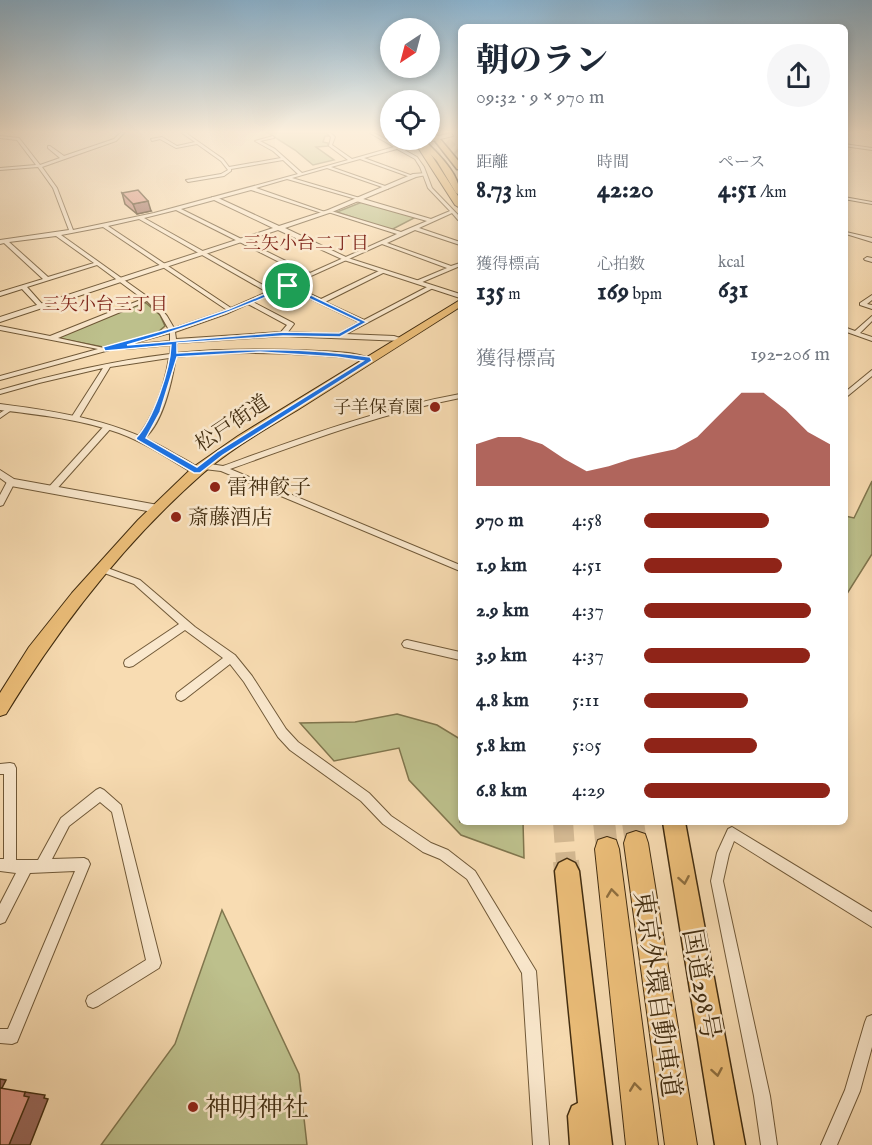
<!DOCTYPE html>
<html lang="ja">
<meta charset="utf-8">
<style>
:root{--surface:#fff;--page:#f6f6f7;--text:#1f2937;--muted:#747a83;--accent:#8f2418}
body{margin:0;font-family:"IM FELL English","Noto Serif JP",serif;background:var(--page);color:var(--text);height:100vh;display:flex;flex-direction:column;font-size:22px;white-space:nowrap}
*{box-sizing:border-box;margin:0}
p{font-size:20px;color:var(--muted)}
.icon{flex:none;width:33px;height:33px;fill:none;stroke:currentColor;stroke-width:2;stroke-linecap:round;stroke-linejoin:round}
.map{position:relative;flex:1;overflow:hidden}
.details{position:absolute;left:458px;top:24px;width:390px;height:801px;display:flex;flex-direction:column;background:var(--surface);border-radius:9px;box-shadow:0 3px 9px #0003}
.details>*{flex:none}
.needle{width:39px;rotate:216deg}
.buttons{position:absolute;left:380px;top:18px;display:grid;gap:12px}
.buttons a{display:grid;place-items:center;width:60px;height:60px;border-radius:50%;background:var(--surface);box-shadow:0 3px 9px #0003;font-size:30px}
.pin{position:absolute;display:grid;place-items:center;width:51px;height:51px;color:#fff;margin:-26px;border:3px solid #fff;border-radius:50%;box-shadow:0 2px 6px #0007}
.round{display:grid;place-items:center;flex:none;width:63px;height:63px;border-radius:32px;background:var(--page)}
.summary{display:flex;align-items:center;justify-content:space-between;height:102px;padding:0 18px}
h1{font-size:33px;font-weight:800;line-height:45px}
.stats{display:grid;grid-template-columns:repeat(3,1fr);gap:9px;height:102px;padding:6px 18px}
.stats div{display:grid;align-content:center}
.stats b{font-size:26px;font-weight:800}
.stats small{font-size:16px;font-weight:400}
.stats p{font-size:16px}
.chart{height:168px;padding:12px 18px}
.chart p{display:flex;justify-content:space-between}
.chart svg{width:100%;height:108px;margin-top:6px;fill:var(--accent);opacity:.7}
ul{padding:0 18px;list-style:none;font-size:20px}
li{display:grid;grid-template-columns:96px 72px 1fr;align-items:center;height:45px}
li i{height:15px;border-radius:8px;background:var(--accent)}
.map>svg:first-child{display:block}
</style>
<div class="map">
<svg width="872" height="1145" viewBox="0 0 872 1145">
<rect width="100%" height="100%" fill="#f8dcb2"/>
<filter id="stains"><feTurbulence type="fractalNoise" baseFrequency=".00333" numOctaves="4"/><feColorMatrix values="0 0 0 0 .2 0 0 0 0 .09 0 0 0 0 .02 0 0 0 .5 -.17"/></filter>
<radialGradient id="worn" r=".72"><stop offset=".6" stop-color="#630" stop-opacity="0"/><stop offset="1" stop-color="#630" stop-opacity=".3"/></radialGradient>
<g fill="#bdc08c" stroke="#80764e" stroke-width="1.5">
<path d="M268,133H327L331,136H325L323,142L328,143V146L316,147L334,160L313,165L295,150Z"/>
<path d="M362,202L416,217L391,230L337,212Z"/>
<path d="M142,303H146L160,315L165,326L158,332L103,347L57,338Z"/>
<path d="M872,481V554L845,597V516L854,518Z"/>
<path d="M397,714L437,725L460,739V822H523L524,858L461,835L409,780L399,748L334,761L300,723L355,722Z"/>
<path d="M222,910L299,1074L307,1145H101L175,1044Z"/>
</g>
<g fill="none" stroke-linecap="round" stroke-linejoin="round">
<path stroke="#d4b992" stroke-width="20" stroke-dasharray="20 10" stroke-linecap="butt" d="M563,822L566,863"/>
<path stroke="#d4b992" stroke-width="26" stroke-dasharray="26 13" stroke-linecap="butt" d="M566,861L567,871"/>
<g stroke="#d4b992" stroke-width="8" stroke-dasharray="8 4.5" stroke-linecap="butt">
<path d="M438,133L458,152"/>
<path d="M426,140L460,187"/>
</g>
<g stroke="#d4b992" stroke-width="22" stroke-dasharray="22 11" stroke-linecap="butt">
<path d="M604,822L607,849"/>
<path d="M633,822L636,843"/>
</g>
<defs>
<g id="minor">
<path d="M120,133H124L116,141L42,167L57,188L73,230L154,213L298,174L283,160L231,169V171L224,176L188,182L186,180L221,174L228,170L221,161L197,144L176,148L160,139L152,141L151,139L162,137L177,146L195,142L182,133H186L223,159L229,167L281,158L273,151L255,141L273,136L274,138L260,141L275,149L302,173L348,160L329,146L331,137L327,133H331L335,137L332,145L352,159L394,147L370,133H374L398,146L408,144V146L401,148L417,157L424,167L432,188L460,217V220H458L452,213L419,228L460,242V245L415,230L387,243L451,266L460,263V266L420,283H416V281L447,268L382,244L291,285L321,299L381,270H385V272L325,302L364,320L429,286H433V288L346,334L394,336L403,339V341L283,336L177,343L176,353C224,348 271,349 319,351C336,352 358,352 373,360L370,362C350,357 331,356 310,355C266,352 220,352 176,357C172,381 162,429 140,441L136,439C155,415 164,388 169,358L110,367L79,418L75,420L71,418L103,368L39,383L0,394V390C56,374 112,361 170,354L171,345L126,349L124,348V346L0,380V376L98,349L0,330V326L50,336L143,299L97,265L27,287L43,305V307H39L22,289L0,296V292L43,279L4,243L0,244V240L69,230L53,188L38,167L0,170V168L36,165L17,140L0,138V136L19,138L40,165L60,158L48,148V146H50L64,156L114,139ZM397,149L415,159L420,167L428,188L450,211L431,219L292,178L327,168L388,189V187L331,167L360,159L413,178V176L364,158ZM287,179L356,199V201L427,221L401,232L328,210V212L397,234L310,273L181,209L251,190L325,214V212L256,188ZM176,210L305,275L272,290L144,218ZM139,219L267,292L231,308L108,226ZM103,227L227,310L174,328L167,316L155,302L61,235ZM56,236L94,263L48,277L9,242ZM286,287L359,322L338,334L288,332L294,324L293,323L253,302ZM147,301L160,314L169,330L104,348L58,338ZM248,304L287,325L281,332L176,339L175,332L226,314ZM170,333V341L127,345Z"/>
<path d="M844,144L872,148V150L844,146Z"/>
<path d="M844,197L872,202V204L844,199Z"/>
<path d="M846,232L872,238V242L846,234Z"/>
<path d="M867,257L872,258V262L865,260L864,259Z"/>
<path d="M872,295V300L867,304L872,305V309L860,305V303Z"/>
<path d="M872,316V321L860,333L872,337V341L844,331V327L855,331Z"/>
<path d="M872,370V376L844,399V393Z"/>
<path d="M460,394V398C379,414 308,441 230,469L460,565V571L221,471L204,469L200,466L204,463L223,466C301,438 378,409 460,394Z"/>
<path d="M11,406L15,408L13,409L0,418V413Z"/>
<path d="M105,425H108L112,427L54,492H48L47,490L48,488Z"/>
<path d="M11,479L15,482L3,505L0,506V495L8,480Z"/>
<path d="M102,566L140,580L195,627L235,655L252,676L286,729L298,742L369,793L391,816L431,843L448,850L475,871L536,971L549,1145H533L522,973L467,879L440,859L423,852L383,824L361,801L290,750L278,737L244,682L230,664L185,699L181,701L177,699L176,696L177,693L223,658L185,630L133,666L129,667L125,666L124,663L125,660L179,624L134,584L99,571L98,569Z"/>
<path d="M407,640L460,652V660L404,647L402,644L404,641Z"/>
<path d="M10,763L14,764L16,768V860H38L61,818L96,790L100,788L104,790L121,805L161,963L159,968L98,1006L93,1008L88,1006L86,1001L88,996L146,960L112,812L100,802L69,826L52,859L84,858L88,860L90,864L17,1042L12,1044L0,1043V1029H8L75,871L30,873L5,922L0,924V904L16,873L0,871V859H4V774H0V764Z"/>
<path d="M732,827L872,912V927L734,841L729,854L723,881L770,1096L777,1145H761L754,1096L711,881L717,853L728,829Z"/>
<path d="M872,1015V1047L860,1091L837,1145H821L845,1090L865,1022L867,1017Z"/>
</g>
<g id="tertiary">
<path d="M451,133L453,136L407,147L404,145Z"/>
<path d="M426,173V175L416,177L332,212L285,228L348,258L460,294V298L344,260L278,230L0,322V317L273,228L212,199V197H216L279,226L328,210L413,174Z"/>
<path d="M0,404C62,412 121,421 175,454C184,459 195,464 202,471L197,474L193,473C169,459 146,443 119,433C81,419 40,415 0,410Z"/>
<path d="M0,470L14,479L158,505L163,509L158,513L11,486L0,478Z"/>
</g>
<path id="primary" d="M460,300V307C407,341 353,375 299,409C266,429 230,449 201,475C124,543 60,626 6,714L0,716V693L29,647L72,593L138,520L192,468L238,436Z"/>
<g id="trunk">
<path d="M429,133H435L460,163V169H457Z"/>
<path d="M417,140H424C438,154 460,174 460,195L456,193L437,161Z"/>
<path d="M663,822H685L745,1145H715Z"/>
<path d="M567,859L575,863L579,871L612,1145H570L568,1116L572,1106L578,1103L555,871L559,863Z"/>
</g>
<g id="motorway">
<path d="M420,147H426L460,199V208L455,205L419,149Z"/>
<path d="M636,831L645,834L648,843L697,1145H665L624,843L627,834Z"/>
<path d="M607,837L616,840L619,849L658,1145H626L595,849L598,840Z"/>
</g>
</defs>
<use href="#minor" stroke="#705938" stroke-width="2"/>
<use href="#tertiary" stroke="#705938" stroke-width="2"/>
<use href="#primary" stroke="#422d10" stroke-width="2"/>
<use href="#trunk" stroke="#422d10" stroke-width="3"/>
<use href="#motorway" stroke="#422d10" stroke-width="2"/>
<use href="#minor" fill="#fae8cd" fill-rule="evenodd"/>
<use href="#tertiary" fill="#fae8cd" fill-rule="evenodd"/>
<use href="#primary" fill="#ecbe79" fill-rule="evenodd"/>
<use href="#trunk" fill="#ecbe79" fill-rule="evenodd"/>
<use href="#motorway" fill="#ecbe79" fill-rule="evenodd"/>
</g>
<path fill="#bc8072" stroke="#422d10" stroke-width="1.5" d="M122,193L151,211L137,214L125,204Z"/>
<g fill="#99685c" stroke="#422d10" stroke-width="1.5">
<path d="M148,201L151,211L137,214L133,204Z"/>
<path d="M0,1079L6,1080L2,1088H0Z"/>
<path d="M25,1092L45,1095L44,1098L48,1099L30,1145H9Z"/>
</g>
<g fill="#db9584" stroke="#422d10" stroke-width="1.5">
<path d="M138,190L148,201L133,204L122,193Z"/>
<path d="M0,1088L25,1092L24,1096L29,1097L9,1145H0Z"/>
</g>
<defs><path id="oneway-chevron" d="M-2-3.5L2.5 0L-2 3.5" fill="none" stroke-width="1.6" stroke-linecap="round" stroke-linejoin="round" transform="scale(1.5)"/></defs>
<g stroke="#8e6e3f">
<use href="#oneway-chevron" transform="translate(684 880) rotate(80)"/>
<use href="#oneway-chevron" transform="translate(612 893) rotate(-97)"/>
<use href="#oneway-chevron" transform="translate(717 1072) rotate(80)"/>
<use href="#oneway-chevron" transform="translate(635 1087) rotate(-97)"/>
</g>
<linearGradient id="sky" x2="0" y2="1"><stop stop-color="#8bb6d4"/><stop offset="0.45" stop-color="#fcefdc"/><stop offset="1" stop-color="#fcefdc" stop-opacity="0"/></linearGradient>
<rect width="872" height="293" fill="url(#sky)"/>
<path fill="#1a73e8" stroke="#fff" stroke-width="1.5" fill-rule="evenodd" d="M288,284L367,322L340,337L283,336L177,343V353C243,349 304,347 370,357L372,361L223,455L200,473H194L137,440L136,438C153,420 170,370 171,345L105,351L103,347L179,326L229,309ZM287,288L359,322L339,333L283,332L127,345C182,330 235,311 287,288ZM260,352L337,357L363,361L218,451L197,467L146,438L160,412L177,357Z"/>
<g fill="#8f2418" stroke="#fae8cd" stroke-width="2">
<circle cx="435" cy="407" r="6"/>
<circle cx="215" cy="487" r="6"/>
<circle cx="176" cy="517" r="6"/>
<circle cx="193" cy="1107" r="6"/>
</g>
<g text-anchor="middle" stroke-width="5" stroke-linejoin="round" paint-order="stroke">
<g font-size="18" fill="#7a1f14" stroke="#fae8cd">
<text x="306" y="249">三矢小台二丁目</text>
<text x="105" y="310">三矢小台三丁目</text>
</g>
<g font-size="18" fill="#422d10" stroke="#fae8cd" text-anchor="end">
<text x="423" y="413">子羊保育園</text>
</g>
<g font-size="21" fill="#422d10" stroke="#fae8cd">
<text transform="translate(232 423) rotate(-34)" y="7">松戸街道</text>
</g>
<g font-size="21" fill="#422d10" stroke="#fae8cd" text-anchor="start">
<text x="227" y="494">雷神餃子</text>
<text x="188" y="524">斎藤酒店</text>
</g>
<g font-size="26" fill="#422d10" stroke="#fae8cd">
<text transform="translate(702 984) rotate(80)" y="9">国道298号</text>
<text transform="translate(658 994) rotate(82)" y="9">東京外環自動車道</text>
</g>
<g font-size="26" fill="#422d10" stroke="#fae8cd" text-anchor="start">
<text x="205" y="1116">神明神社</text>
</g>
</g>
<rect width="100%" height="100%" filter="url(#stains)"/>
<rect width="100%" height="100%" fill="url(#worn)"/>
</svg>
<div class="buttons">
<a><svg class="needle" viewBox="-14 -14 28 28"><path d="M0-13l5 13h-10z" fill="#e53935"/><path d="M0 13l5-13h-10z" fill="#747a83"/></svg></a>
<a><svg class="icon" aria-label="locate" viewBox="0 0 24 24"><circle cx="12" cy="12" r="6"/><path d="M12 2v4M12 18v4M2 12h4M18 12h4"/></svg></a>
</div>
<div class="pin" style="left:288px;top:286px;background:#1e9e55"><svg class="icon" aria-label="arrive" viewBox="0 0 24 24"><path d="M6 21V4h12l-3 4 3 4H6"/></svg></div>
<section class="details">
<div class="summary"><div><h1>朝のラン</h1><p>09:32 · 9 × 970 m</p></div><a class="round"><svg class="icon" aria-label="share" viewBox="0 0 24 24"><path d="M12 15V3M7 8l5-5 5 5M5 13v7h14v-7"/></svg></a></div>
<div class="stats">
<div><p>距離</p><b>8.73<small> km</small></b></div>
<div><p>時間</p><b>42:20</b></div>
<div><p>ペース</p><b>4:51<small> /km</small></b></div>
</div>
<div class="stats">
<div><p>獲得標高</p><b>135<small> m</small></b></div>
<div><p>心拍数</p><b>169<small> bpm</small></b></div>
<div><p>kcal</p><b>631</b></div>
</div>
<div class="chart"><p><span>獲得標高</span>192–206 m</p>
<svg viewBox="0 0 160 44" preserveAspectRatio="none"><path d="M0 44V27L10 24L20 24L30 27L40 33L50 38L60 36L70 33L80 31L90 29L100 24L110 15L120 6L130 6L140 13L150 22L160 27V44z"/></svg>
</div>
<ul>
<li><b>970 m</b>4:58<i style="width:67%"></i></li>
<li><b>1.9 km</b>4:51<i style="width:74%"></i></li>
<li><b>2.9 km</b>4:37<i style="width:90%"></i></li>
<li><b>3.9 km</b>4:37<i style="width:89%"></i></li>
<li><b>4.8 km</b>5:11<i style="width:56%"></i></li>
<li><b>5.8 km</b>5:05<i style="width:61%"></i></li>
<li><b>6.8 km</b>4:29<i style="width:100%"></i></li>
</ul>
</section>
</div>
